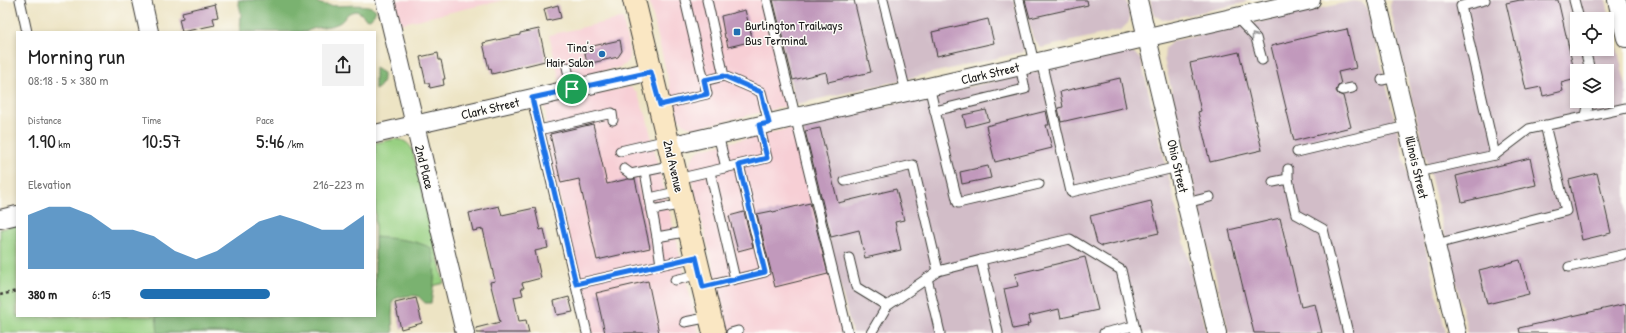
<!DOCTYPE html>
<meta charset="utf-8">
<style>
:root{--surface:#fff;--page:#f2f2f2;--text:#222;--muted:#767676;--accent:#1f6fb2}
body{margin:0;font-family:"Patrick Hand",sans-serif;background:var(--page);color:var(--text);height:100vh;display:flex;flex-direction:column;font-size:15px;white-space:nowrap}
*{box-sizing:border-box;margin:0}
p{font-size:13px;color:var(--muted)}
.icon{flex:none;width:22px;height:22px;fill:none;stroke:currentColor;stroke-width:2;stroke-linecap:round;stroke-linejoin:round}
.map{position:relative;flex:1;overflow:hidden}
.panel{position:absolute;left:16px;top:31px;width:360px;height:286px;display:flex;flex-direction:column;background:var(--surface);border-radius:0px;box-shadow:0 2px 6px #0003}
.panel>*{flex:none}
.buttons{position:absolute;left:1570px;top:12px;display:grid;gap:8px}
.buttons a{display:grid;place-items:center;width:44px;height:44px;border-radius:0px;background:var(--surface);box-shadow:0 2px 6px #0003;font-size:20px}
.pin{position:absolute;display:grid;place-items:center;width:34px;height:34px;color:#fff;margin:-17px;border:2px solid #fff;border-radius:50%;box-shadow:0 1px 4px #0007}
.round{display:grid;place-items:center;flex:none;width:42px;height:42px;border-radius:0px;background:var(--page)}
.head{display:flex;align-items:center;justify-content:space-between;height:68px;padding:0 12px}
h1{font-size:22px;font-weight:600;line-height:30px}
.metrics{display:grid;grid-template-columns:repeat(3,1fr);gap:6px;height:68px;padding:4px 12px}
.metrics div{display:grid;align-content:center}
.metrics b{font-size:20px;font-weight:600}
.metrics small{font-size:11px;font-weight:400}
.metrics p{font-size:11px}
.chart{height:112px;padding:8px 12px}
.chart p{display:flex;justify-content:space-between}
.chart svg{width:100%;height:72px;margin-top:4px;fill:var(--accent);opacity:.7}
ul{padding:0 12px;list-style:none;font-size:13px}
li{display:grid;grid-template-columns:64px 48px 1fr;align-items:center;height:30px}
li i{height:10px;border-radius:5px;background:var(--accent)}
.map>svg:first-child{display:block}
</style>
<div class="map">
<svg width="1626" height="333" viewBox="0 0 1626 333">
<rect width="100%" height="100%" fill="#fdfcf7"/>
<filter id="ink" filterUnits="userSpaceOnUse"><feTurbulence type="fractalNoise" baseFrequency=".025" numOctaves="2"/><feDisplacementMap in="SourceGraphic" scale="8" xChannelSelector="R" yChannelSelector="G"/><feConvolveMatrix kernelMatrix="1 2 1 2 8 2 1 2 1" color-interpolation-filters="sRGB"/></filter>
<filter id="wash" filterUnits="userSpaceOnUse"><feTurbulence type="fractalNoise" baseFrequency=".012" numOctaves="4" result="noise"/><feDisplacementMap in="SourceGraphic" scale="16" xChannelSelector="R" yChannelSelector="G"/><feGaussianBlur stdDeviation="0.9" result="paint"/><feColorMatrix in="noise" values="0 0 0 0 0 0 0 0 0 0 0 0 0 0 0 0 0 1.4 0 .05"/><feComposite in="paint" operator="in"/></filter>
<g filter="url(#wash)">
<rect width="100%" height="100%" fill="#ede4c4"/>
<g fill="#f7cfd5">
<path d="M393,0H504L399,24Z"/>
<path d="M649,0H763L788,102L787,106L696,128L685,125L677,116Z"/>
<path d="M623,18L629,51V58L626,64L620,67L560,82L549,35Z"/>
<path d="M628,87L632,88L637,93L646,115L699,333H592L545,136L546,113L544,105Z"/>
<path d="M791,128L793,131L815,210L844,333H729L690,172V163L694,155L701,149Z"/>
</g>
<g fill="#d2bdc8" fill-rule="evenodd">
<path d="M771,0H1014L1024,46L1023,52L797,104L794,98Z"/>
<path d="M1023,0H1126L1130,18L1128,23L1121,30L1041,48L1033,38Z"/>
<path d="M1150,0H1247L1244,3L1163,20L1154,15Z"/>
<path d="M1391,0H1606L1626,86V333H1468L1390,7ZM1577,19H1607V49H1577ZM1577,71H1607V101H1577Z"/>
<path d="M1353,1L1361,2L1368,9L1446,333H1229L1164,59L1165,48L1173,41Z"/>
<path d="M1127,52L1135,54L1141,60L1206,333H852L802,129L803,126L949,91Z"/>
</g>
<g fill="#98d082" stroke="#5a764f">
<path d="M396,139C404,140 410,143 413,152L444,283L375,300V143Z"/>
<path d="M17,225V316H327L331,333H0V229Z"/>
</g>
<g fill="#7ab270" stroke="#4b6746">
<path d="M238,0H316L318,3C336,10 367,0 376,10L374,15L370,19L365,18L358,11C344,11 347,20 337,24C327,28 315,26 306,32H240L241,13Z"/>
<path d="M375,68L383,73C383,81 383,86 375,90Z"/>
<path d="M375,237C395,239 413,239 431,248C437,265 434,285 431,303H425L418,296C410,295 400,296 393,300L392,316L393,333H158L156,316H375Z"/>
</g>
<g id="blocks">
<g fill="#c199bc">
<path d="M773,0H854L871,72L828,82L826,72L793,80Z"/>
<path d="M1025,0H1087L1088,5L1030,18Z"/>
<path d="M1520,0H1558L1576,79L1561,83L1563,91L1543,96L1541,87L1526,90L1506,3Z"/>
<path d="M215,4L218,17L213,18L215,25L182,32L179,19L183,18L182,12Z"/>
<path d="M558,5L561,18L547,21L544,9Z"/>
<path d="M745,10L753,41L728,47L726,38H725L721,16Z"/>
<path d="M988,19L994,43L937,56L932,32Z"/>
<path d="M539,29L545,56L544,57L545,61L492,74L491,68L489,69L483,43L520,35V33Z"/>
<path d="M1347,29L1356,68L1338,72L1341,84L1338,86L1336,91L1338,94L1343,96L1351,127L1294,141L1271,46L1328,32V33Z"/>
<path d="M620,40L622,51L618,57L587,64L584,48Z"/>
<path d="M1239,52L1262,150L1210,162L1198,112L1201,111L1190,63Z"/>
<path d="M438,53L439,60H441L445,79H443L444,85L430,88L429,83H426L420,57Z"/>
<path d="M1120,78L1126,107L1061,122L1058,108L1063,107L1060,92Z"/>
<path d="M986,110L989,121L966,127L963,115Z"/>
<path d="M1046,111L1049,125H1046L1052,148L995,162L986,126Z"/>
<path d="M593,124L607,184L628,179H635L650,248L597,260L579,179L561,183L550,134Z"/>
<path d="M820,128L838,203L896,189L904,220L895,222L901,250L865,258L859,230L831,237L805,131Z"/>
<path d="M1530,158L1536,185L1462,202L1456,176Z"/>
<path d="M988,166L991,178L962,184L960,172Z"/>
<path d="M1597,173L1611,233L1582,240L1569,180Z"/>
<path d="M1151,201L1159,233L1102,246L1097,243L1090,216Z"/>
<path d="M810,203L828,274L775,287L757,214L772,211L773,212Z"/>
<path d="M499,206L502,215L535,208L540,230L544,229L548,248L535,251L541,278L522,283L524,288H521L523,295L514,297L519,321L526,320L529,333H477L476,328L500,322L490,282L495,281L483,229L473,231L469,213Z"/>
<path d="M744,212L753,247L738,251L729,216Z"/>
<path d="M1280,218L1301,307L1315,304L1322,333H1254L1229,230Z"/>
<path d="M1085,257L1098,310L1061,318L1059,309L1029,316L1031,323L1027,324L1028,326L1013,329L1004,289L1018,286L1015,274Z"/>
<path d="M1520,260L1529,294L1487,304L1479,270Z"/>
<path d="M648,281L659,333H605L596,293Z"/>
<path d="M569,297L573,312L557,315L554,301Z"/>
<path d="M416,298L422,323L401,329L395,303Z"/>
<path d="M1626,304V333H1520L1519,328Z"/>
</g>
</g>
</g>
<g filter="url(#ink)">
<use href="#blocks" fill-opacity="0" stroke="#3b3a35" stroke-width="1"/>
<g fill="none" stroke-linecap="round" stroke-linejoin="round">
<defs>
<g id="lane">
<path d="M20,0L27,32"/>
<path d="M707,0L724,76"/>
<path d="M767,0L848,333"/>
<path d="M883,0L906,92"/>
<path d="M1019,0L1034,63"/>
<path d="M1485,0L1461,6L1495,155"/>
<path d="M1574,0L1579,19"/>
<path d="M1236,17L1256,38L1262,60"/>
<path d="M1607,22L1622,19"/>
<path d="M1585,49L1590,71"/>
<path d="M1041,61L1071,192L1178,167"/>
<path d="M567,67L572,89"/>
<path d="M1382,80L1396,77"/>
<path d="M704,81L724,76L761,92L769,123"/>
<path d="M929,86L935,111L1025,89L1020,66"/>
<path d="M1342,90L1352,88"/>
<path d="M532,99L587,333"/>
<path d="M660,105L707,94L685,0"/>
<path d="M935,111L958,203L1039,184"/>
<path d="M1586,116L1589,101"/>
<path d="M539,130L612,113L613,120"/>
<path d="M718,134L726,168"/>
<path d="M620,151L668,140"/>
<path d="M1297,152L1407,126"/>
<path d="M624,169L631,174L674,165"/>
<path d="M1288,169V179L1296,214L1323,229L1348,333"/>
<path d="M645,172L652,210"/>
<path d="M710,172L735,279"/>
<path d="M1418,172L1495,155L1529,129L1626,108"/>
<path d="M677,179L767,158L759,125"/>
<path d="M845,181L913,165L938,271L981,260L998,333"/>
<path d="M1273,182L1288,179"/>
<path d="M650,198L680,191"/>
<path d="M1186,203L1210,197"/>
<path d="M657,237L652,210L684,204"/>
<path d="M1436,244L1566,211L1545,125"/>
<path d="M849,258L856,287L887,306"/>
<path d="M981,260L1070,239L1121,270L1136,333"/>
<path d="M661,265L657,237L690,231"/>
<path d="M1569,267L1626,254"/>
<path d="M927,278L940,333"/>
<path d="M675,280L700,274"/>
<path d="M576,284L696,257"/>
<path d="M703,287L765,272L739,165"/>
<path d="M685,322L710,317"/>
<path d="M731,333L738,331"/>
<path d="M871,333L887,306L938,271"/>
<path d="M1104,333L1134,326"/>
</g>
<g id="street">
<path d="M142,0L149,32"/>
<path d="M385,0L465,333"/>
<path d="M1138,0L1217,333"/>
<path d="M1377,0L1457,333"/>
<path d="M1617,0L1626,38"/>
<path d="M375,134L651,71"/>
<path d="M669,146L1311,0"/>
<path d="M0,219L17,215"/>
</g>
<path id="secondary" d="M634,0L714,333"/>
</defs>
<use href="#lane" stroke="#3b3a35" stroke-width="11"/>
<use href="#street" stroke="#3b3a35" stroke-width="20"/>
<use href="#secondary" stroke="#3b3a35" stroke-width="24"/>
<path stroke="#3b3a35" stroke-width="2.5" stroke-dasharray="3 3" stroke-linecap="butt" d="M0,295L17,291"/>
<use href="#lane" stroke="#fff" stroke-width="9"/>
<use href="#street" stroke="#fff" stroke-width="18"/>
<use href="#secondary" stroke="#fae7c3" stroke-width="22"/>
</g>
<defs><path id="oneway-chevron" d="M-2-3.5L2.5 0L-2 3.5" fill="none" stroke-width="1.6" stroke-linecap="round" stroke-linejoin="round"/></defs>
<use stroke="#999" href="#oneway-chevron" transform="translate(1254 36) rotate(-129)"/>
</g>
<g fill="none" stroke-linecap="round" stroke-linejoin="round" filter="url(#ink)">
<defs>
<path id="route" d="M651,72L660,105L707,94L704,80L724,76L761,92L769,123L759,125L767,158L739,165L765,272L703,287L696,257L576,284L532,98Z"/>
</defs>
<use href="#route" stroke="#fff" stroke-width="8"/>
<use href="#route" stroke="#1a73e8" stroke-width="5"/>
</g>
<g fill="#1f6fb2" stroke="#fdfcf7" stroke-width="1.5">
<rect x="733" y="28" width="8" height="8" rx="2"/>
<circle cx="602" cy="54" r="4"/>
</g>
<g text-anchor="middle" stroke-width="3" stroke-linejoin="round" paint-order="stroke">
<g font-size="13" fill="#1c1c1c" stroke="#fdfcf7" text-anchor="start">
<text x="745" y="30">Burlington Trailways<tspan x="745" dy="15">Bus Terminal</tspan></text>
<text x="594" y="52" text-anchor="end">Tina's<tspan x="594" dy="15">Hair Salon</tspan></text>
</g>
<g font-size="13" fill="#1c1c1c" stroke="#fdfcf7">
<text transform="translate(990 73) rotate(-13)" y="5">Clark Street</text>
<text transform="translate(490 108) rotate(-13)" y="5">Clark Street</text>
<text transform="translate(674 166) rotate(77)" y="5">2nd Avenue</text>
<text transform="translate(1178 166) rotate(77)" y="5">Ohio Street</text>
<text transform="translate(425 167) rotate(76)" y="5">2nd Place</text>
<text transform="translate(1417 167) rotate(77)" y="5">Illinois Street</text>
</g>
</g>
</svg>
<div class="buttons">
<a><svg class="icon" aria-label="locate" viewBox="0 0 24 24"><circle cx="12" cy="12" r="6"/><path d="M12 2v4M12 18v4M2 12h4M18 12h4"/></svg></a>
<a><svg class="icon" aria-label="layers" viewBox="0 0 24 24"><path d="M12 4l9 5-9 5-9-5zM3 14l9 5 9-5"/></svg></a>
</div>
<div class="pin" style="left:572px;top:89px;background:#1e9e55"><svg class="icon" aria-label="arrive" viewBox="0 0 24 24"><path d="M6 21V4h12l-3 4 3 4H6"/></svg></div>
<section class="panel">
<div class="head"><div><h1>Morning run</h1><p>08:18 · 5 × 380 m</p></div><a class="round"><svg class="icon" aria-label="share" viewBox="0 0 24 24"><path d="M12 15V3M7 8l5-5 5 5M5 13v7h14v-7"/></svg></a></div>
<div class="metrics">
<div><p>Distance</p><b>1.90<small> km</small></b></div>
<div><p>Time</p><b>10:57</b></div>
<div><p>Pace</p><b>5:46<small> /km</small></b></div>
</div>
<div class="chart"><p><span>Elevation</span>216–223 m</p>
<svg viewBox="0 0 160 44" preserveAspectRatio="none"><path d="M0 44V11L10 6L20 6L30 11L40 20L50 20L60 24L70 33L80 38L90 33L100 24L110 15L120 11L130 15L140 20L150 20L160 11V44z"/></svg>
</div>
<ul>
<li><b>380 m</b>6:15<i style="width:58%"></i></li>
</ul>
</section>
</div>
